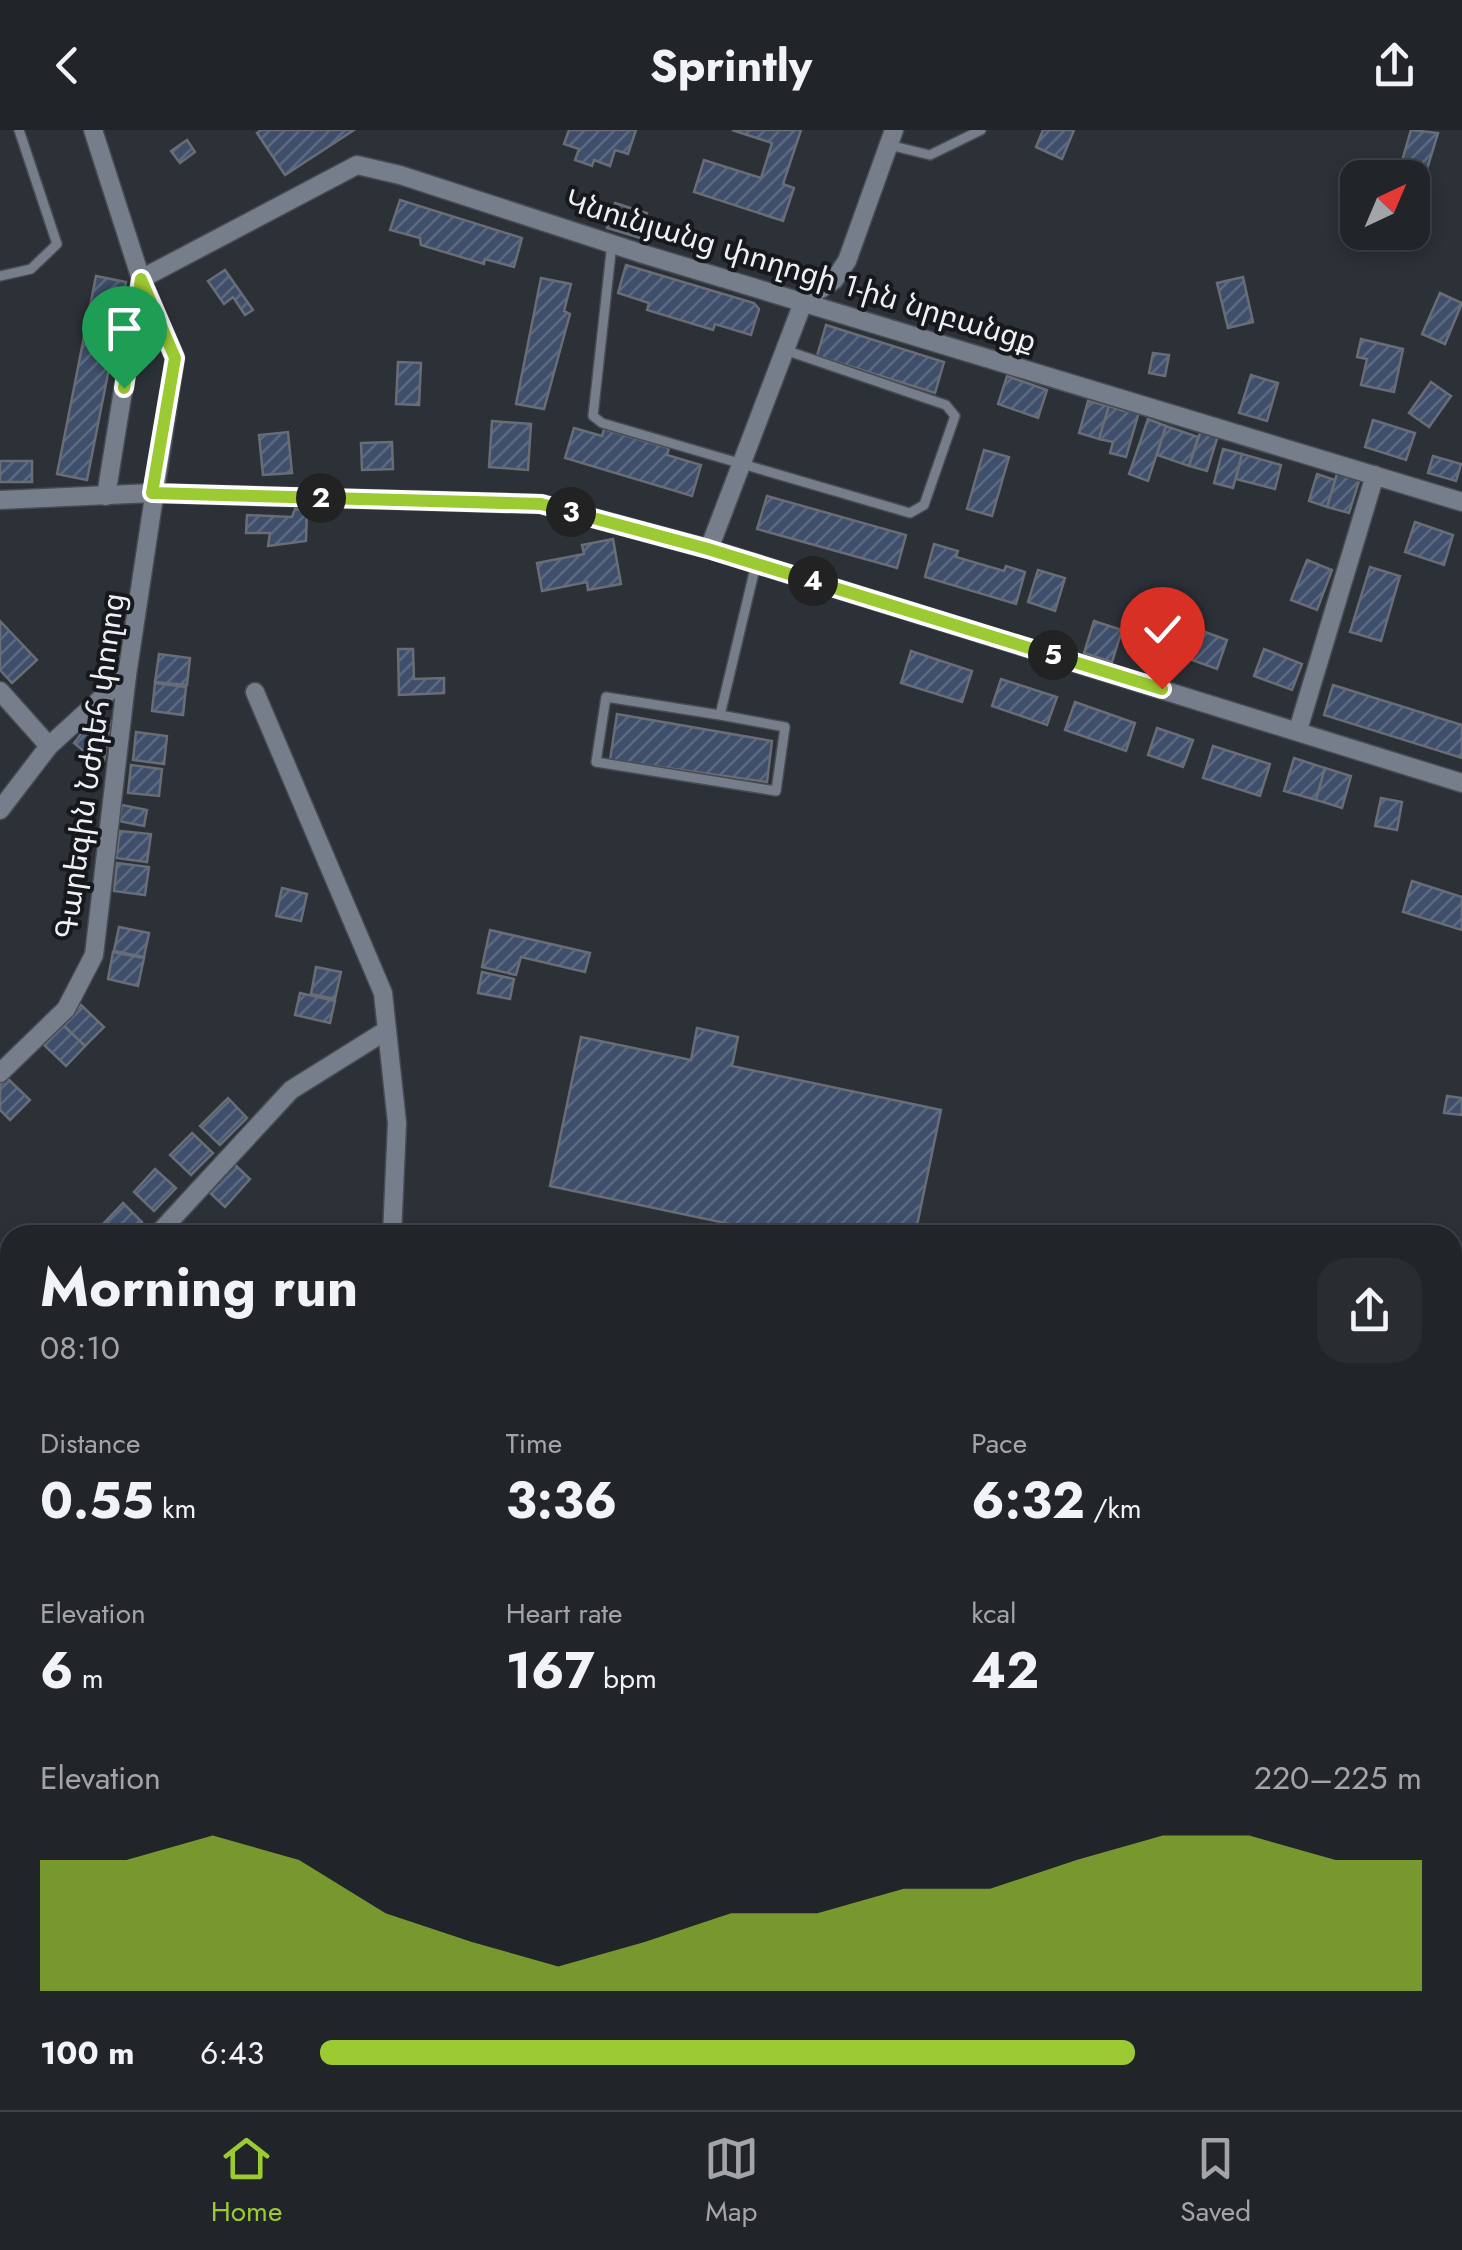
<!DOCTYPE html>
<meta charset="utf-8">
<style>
:root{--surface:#212429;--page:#292c31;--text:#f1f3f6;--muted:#a2a4a8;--line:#3e4146;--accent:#9cca32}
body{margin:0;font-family:Jost,"Noto Sans Armenian",sans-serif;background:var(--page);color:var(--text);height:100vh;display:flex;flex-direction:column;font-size:38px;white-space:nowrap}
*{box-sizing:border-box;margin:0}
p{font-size:32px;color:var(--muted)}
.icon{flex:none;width:55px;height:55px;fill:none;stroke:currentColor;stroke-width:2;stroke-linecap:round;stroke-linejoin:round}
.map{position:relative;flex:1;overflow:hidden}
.details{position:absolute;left:0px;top:1095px;width:1462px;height:885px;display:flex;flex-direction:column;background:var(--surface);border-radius:30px 30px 0 0;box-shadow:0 5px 15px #0003,0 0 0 2px var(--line)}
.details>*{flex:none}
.needle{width:65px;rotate:44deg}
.buttons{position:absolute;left:1340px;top:30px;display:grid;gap:20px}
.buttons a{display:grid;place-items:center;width:90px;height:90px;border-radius:20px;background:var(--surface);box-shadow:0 5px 15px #0003,0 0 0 2px var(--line);font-size:50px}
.pin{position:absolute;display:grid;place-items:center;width:85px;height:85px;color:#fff;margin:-102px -42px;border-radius:50% 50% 50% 0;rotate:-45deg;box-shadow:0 0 10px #0007}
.pin .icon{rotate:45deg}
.km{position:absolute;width:50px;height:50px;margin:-25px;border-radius:50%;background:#222;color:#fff;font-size:28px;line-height:50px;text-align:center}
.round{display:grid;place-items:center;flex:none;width:105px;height:105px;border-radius:30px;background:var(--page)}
.headline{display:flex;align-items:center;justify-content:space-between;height:170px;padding:0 40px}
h1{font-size:55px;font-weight:700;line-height:75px}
.figures{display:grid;grid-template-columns:repeat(3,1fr);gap:15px;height:170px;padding:10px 40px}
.figures div{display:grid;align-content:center}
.figures b{font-size:50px;font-weight:700}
.figures small{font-size:28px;font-weight:400}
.figures p{font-size:28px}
.chart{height:280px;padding:20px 40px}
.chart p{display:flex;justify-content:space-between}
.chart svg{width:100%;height:180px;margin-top:10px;fill:var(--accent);opacity:.7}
ul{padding:0 40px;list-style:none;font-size:32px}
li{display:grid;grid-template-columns:160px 120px 1fr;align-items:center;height:75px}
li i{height:25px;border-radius:12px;background:var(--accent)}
header{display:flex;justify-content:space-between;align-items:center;height:130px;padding:0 40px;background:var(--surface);font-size:45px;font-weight:700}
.tabs{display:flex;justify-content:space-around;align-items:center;height:140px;border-top:2px solid var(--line);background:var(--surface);font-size:28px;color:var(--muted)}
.tabs a{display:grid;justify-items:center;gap:5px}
.tabs .selected{color:var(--accent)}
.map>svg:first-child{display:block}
</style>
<header><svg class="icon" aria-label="back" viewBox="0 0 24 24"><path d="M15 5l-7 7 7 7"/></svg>Sprintly<svg class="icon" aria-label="share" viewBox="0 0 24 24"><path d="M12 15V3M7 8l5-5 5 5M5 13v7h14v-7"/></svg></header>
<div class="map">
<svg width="1462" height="1980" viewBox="0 0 1462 1980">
<defs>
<pattern id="building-hatch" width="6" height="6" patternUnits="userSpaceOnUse" patternTransform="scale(2.5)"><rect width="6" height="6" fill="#3f4f6b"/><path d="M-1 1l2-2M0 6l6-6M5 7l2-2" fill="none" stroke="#5b6981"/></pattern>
</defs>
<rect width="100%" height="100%" fill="#2c3037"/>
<g fill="url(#building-hatch)" stroke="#686d76" stroke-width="2.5">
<path d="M261,0H354L285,45L257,3Z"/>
<path d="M569,0H636L628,24L615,20L610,36L594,30L592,36L575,30L579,19L564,14Z"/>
<path d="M732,0H801L783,54L794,58L783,91L694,62L704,30L761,48L772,13Z"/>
<path d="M1043,0H1074L1062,29L1036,17Z"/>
<path d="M1411,0L1438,3L1427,39L1402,31Z"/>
<path d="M187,10L195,22L180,33L171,21Z"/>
<path d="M400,70L522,108L514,137L485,129L484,134L421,115L420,108L390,100Z"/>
<path d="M615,73L647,83L640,108L607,98Z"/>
<path d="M626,135L754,173L759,179L751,205L715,194L713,200L647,180L649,173L618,163Z"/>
<path d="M225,140L253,180L245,185L233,167L224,174L208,151Z"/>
<path d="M96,146L126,152L87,350L57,344Z"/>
<path d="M1243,147L1253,192L1228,198L1217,153Z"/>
<path d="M541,148L571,154L564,181L570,184L544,279L516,274Z"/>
<path d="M1440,163L1462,173L1445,214L1422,204Z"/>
<path d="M826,195L944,232L935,263L817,226Z"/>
<path d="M1361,209L1403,219L1394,262L1361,255L1367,229L1357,227Z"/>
<path d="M1153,223L1169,225L1165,246L1149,243Z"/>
<path d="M398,232L421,233L419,275L396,274Z"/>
<path d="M1251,245L1278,253L1267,291L1239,283Z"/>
<path d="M1007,246L1047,260L1038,288L998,274Z"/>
<path d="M1431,252L1451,266L1429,297L1409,283Z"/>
<path d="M1088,271L1109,276L1099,309L1079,303Z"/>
<path d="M1127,271L1141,275L1126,327L1110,323L1113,312L1099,309L1109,276L1124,281Z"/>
<path d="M1148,289L1166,296L1148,351L1129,344Z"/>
<path d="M1373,290L1415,303L1406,330L1365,317Z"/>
<path d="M492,291L531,294L528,340L489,337Z"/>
<path d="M1166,296L1198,307L1189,336L1157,325Z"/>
<path d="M1202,297L1219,302L1207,341L1189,336Z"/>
<path d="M574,298L602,306L604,299L669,318L667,325L701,335L692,366L565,328Z"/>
<path d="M288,302L292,343L263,345L259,305Z"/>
<path d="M392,312L393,339L362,340L361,313Z"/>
<path d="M1223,319L1242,324L1233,358L1214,353Z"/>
<path d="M984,320L1009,327L992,386L967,379Z"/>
<path d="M1242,324L1281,335L1275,359L1236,349Z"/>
<path d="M1433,326L1461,334L1456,351L1428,343Z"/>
<rect x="0" y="331" width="32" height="21"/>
<path d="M1339,337L1361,345L1349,383L1327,377Z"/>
<path d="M1317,344L1335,350L1327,377L1309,371Z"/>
<path d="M767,366L906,405L897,438L757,399Z"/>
<path d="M295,379L307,381L306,411L268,416L270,403H246L247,385L292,387Z"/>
<path d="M1415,392L1453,405L1444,435L1405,422Z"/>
<path d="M613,409L621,454L588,460L587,452L542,461L537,433L584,424L582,415Z"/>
<path d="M934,414L958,421L956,427L1004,441L1006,436L1025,442L1016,474L925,447Z"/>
<path d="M1307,430L1332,440L1317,480L1291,470Z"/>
<path d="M1370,437L1400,446L1381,511L1350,502Z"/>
<path d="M1038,440L1065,448L1055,481L1028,472Z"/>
<path d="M1131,480L1158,490L1149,517L1121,507Z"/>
<path d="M0,491L37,530L12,553L0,540Z"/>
<path d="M1094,491L1122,500L1112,532L1084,523Z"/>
<path d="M1189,496L1227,510L1217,539L1178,525Z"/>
<path d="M398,519H413L414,549L444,548V563L399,565Z"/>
<path d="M1264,519L1302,534L1292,560L1254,546Z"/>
<path d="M911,521L972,541L962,572L901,553Z"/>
<path d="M159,524L190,528L187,555L155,552Z"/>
<path d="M1001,549L1057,567L1047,595L992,576Z"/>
<path d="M155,553L186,557L183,585L152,581Z"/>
<path d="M1333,555L1462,595V628L1324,585Z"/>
<path d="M1075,572L1135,593L1126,621L1065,600Z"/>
<path d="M98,582L111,591L103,637L74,613Z"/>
<path d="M617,584L772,611L767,652L610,630Z"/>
<path d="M1157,598L1193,610L1183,637L1148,625Z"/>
<path d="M136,602L167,606L164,634L133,630Z"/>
<path d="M1213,616L1270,634L1260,666L1203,648Z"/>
<path d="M1294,628L1325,638L1316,670L1284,661Z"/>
<path d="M131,635L162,639L159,666L128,663Z"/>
<path d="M1325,638L1351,646L1342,678L1316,670Z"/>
<path d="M1381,668L1402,672L1397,700L1375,696Z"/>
<path d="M122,675L147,680L144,696L119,691Z"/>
<path d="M120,701L151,704L147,732L116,728Z"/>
<path d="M117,733L149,737L145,765L114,761Z"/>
<path d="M1412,751L1462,767V800L1403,782Z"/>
<path d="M282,758L307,764L301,791L276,786Z"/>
<path d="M119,797L149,803L144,827L114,821Z"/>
<path d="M490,800L590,823L585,842L521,827L516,845L482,837Z"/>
<path d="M113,822L144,828L138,856L108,849Z"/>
<path d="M316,837L341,842L335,869L311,864Z"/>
<path d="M482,842L514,849L510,869L478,863Z"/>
<path d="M300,863L335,871L330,893L295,885Z"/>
<path d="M81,875L104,897L85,916L62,894Z"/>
<path d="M62,894L85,916L66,936L43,914Z"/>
<path d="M697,898L738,907L732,936L941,980L915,1105H782L550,1056L581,907L691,930Z"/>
<path d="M7,948L30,970L10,990L0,980V955Z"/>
<path d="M1447,966L1462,968V985L1444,983Z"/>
<path d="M228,968L247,988L220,1015L200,996Z"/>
<path d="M192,1003L213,1023L191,1045L170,1025Z"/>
<path d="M233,1033L250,1049L225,1077L208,1061Z"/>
<path d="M155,1039L176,1058L154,1081L134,1062Z"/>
<path d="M123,1073L142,1092L130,1105H117L104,1093Z"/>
<rect x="0" y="1401" width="10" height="26"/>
<rect x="0" y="1728" width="10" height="30"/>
</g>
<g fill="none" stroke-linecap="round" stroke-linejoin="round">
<defs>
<g id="lane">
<path d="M889,15L930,25L981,0"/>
<path d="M612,113L593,286L602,293L910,383L924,375L955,286L946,275L785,220"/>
<path d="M0,146L31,139L57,114L19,0"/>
<path d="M720,585L606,567L596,632L776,661L785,597L720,585L756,434"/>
<path d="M1452,1329L1462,1319"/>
<path d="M0,1683L10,1684"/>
<path d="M0,1907H10"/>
<path d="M169,1980V1970"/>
</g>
<g id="street">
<path d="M106,366L141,149L357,35L400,45L643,124L1462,372"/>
<path d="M0,370L152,363L541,374L709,419L1462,653"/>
<path d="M709,419L804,170L834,150L847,131L894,0"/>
<path d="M0,561L49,616"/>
<path d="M255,562L383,863L397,993L392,1105"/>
<path d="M1298,600L1375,345"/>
<path d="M0,680L49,616L127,545"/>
<path d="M0,943L66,879L94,825L127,545L175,228L141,149L93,0"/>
<path d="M157,1105L291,960L387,900"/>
<path d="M0,1206L10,1207"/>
<path d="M0,1462H10"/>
</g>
</defs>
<use href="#lane" stroke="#474b52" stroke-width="12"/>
<use href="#street" stroke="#474b52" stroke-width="21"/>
<use href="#lane" stroke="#767e8c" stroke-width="9"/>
<use href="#street" stroke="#767e8c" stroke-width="18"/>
</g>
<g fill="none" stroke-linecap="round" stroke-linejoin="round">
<defs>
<path id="route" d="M124,258L141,149L175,228L152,363L541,374L708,419L1162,559"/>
</defs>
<use href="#route" stroke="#fff" stroke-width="20"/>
<use href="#route" stroke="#9cca32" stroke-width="12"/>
</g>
<g text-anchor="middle" stroke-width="8" stroke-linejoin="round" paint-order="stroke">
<g font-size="30" fill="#edf0f5" stroke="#16181b">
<text transform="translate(801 141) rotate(17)" y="10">Կնունյանց փողոցի 1-ին նրբանցք</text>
<text transform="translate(90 636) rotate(-82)" y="10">Գարեգին Նժդեհ փողոց</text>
</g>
</g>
</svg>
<div class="buttons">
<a><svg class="needle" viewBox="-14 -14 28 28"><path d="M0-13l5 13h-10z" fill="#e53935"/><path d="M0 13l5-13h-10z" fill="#a2a4a8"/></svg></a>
</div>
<div class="pin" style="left:124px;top:258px;background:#1e9e55"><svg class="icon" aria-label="arrive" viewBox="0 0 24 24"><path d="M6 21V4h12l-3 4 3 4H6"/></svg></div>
<div class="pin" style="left:1162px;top:559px;background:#d93025"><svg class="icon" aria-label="check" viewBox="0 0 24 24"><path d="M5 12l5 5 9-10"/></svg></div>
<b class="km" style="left:321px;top:368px">2</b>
<b class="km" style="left:571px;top:382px">3</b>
<b class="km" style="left:813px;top:451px">4</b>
<b class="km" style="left:1053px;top:525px">5</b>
<section class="details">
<div class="headline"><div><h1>Morning run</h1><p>08:10</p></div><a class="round"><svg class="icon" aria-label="share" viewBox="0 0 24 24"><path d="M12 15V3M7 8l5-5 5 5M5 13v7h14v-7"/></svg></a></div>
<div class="figures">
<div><p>Distance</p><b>0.55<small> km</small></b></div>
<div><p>Time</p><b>3:36</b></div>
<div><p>Pace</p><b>6:32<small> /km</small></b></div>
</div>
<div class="figures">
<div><p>Elevation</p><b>6<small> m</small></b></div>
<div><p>Heart rate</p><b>167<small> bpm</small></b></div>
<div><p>kcal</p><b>42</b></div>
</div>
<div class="chart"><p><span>Elevation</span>220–225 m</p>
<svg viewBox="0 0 160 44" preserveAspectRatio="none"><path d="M0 44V12L10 12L20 6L30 12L40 25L50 32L60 38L70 32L80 25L90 25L100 19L110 19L120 12L130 6L140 6L150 12L160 12V44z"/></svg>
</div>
<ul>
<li><b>100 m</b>6:43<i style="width:74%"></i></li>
</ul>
</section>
</div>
<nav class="tabs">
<a class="selected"><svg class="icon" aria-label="home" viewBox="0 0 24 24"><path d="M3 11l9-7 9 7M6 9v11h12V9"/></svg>Home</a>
<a><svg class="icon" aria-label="map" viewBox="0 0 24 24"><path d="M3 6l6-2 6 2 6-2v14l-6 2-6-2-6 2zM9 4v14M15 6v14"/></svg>Map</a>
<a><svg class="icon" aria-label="saved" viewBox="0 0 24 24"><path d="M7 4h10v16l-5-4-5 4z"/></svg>Saved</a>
</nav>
